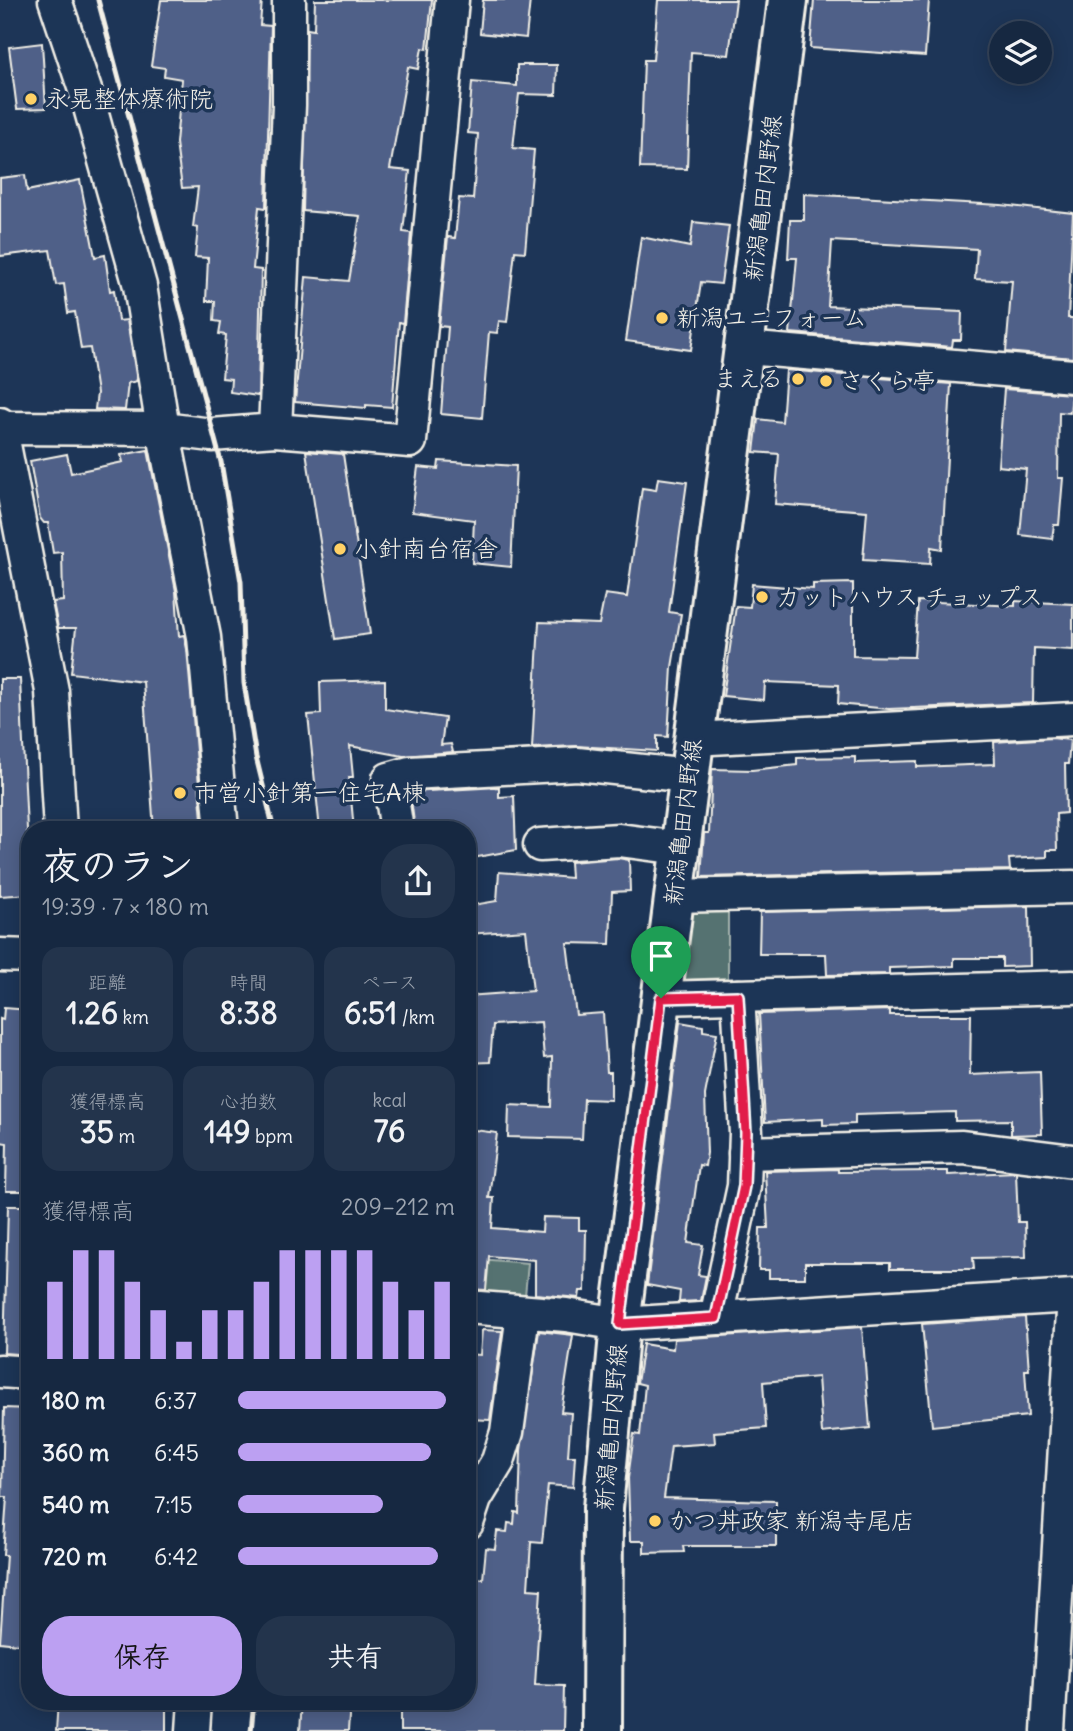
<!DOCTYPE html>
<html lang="ja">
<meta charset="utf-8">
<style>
:root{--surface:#162841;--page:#23344c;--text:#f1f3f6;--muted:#9ea6b1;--line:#35445a;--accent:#bca0f2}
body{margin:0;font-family:Delius,"Klee One",sans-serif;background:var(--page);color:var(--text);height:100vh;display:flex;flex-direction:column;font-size:26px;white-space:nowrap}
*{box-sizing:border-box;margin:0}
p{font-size:23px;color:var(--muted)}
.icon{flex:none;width:38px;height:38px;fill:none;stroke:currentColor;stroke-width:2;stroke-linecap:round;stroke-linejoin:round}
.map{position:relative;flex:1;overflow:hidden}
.sheet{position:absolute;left:21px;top:821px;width:455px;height:889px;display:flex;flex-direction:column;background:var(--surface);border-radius:28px;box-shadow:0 4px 18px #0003,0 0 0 2px var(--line)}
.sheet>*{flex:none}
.tools{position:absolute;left:989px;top:21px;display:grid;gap:14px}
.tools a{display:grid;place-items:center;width:63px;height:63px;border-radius:50%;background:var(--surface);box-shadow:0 4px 18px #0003,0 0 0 2px var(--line);font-size:35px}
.pin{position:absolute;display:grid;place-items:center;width:60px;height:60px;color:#fff;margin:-72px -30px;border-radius:50% 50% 50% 0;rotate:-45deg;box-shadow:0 0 7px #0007}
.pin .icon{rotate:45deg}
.round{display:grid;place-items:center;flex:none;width:74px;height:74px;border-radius:28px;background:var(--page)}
.summary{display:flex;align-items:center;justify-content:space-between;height:119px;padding:0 21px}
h1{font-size:38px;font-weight:700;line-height:52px}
.metrics{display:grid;grid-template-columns:repeat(3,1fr);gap:10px;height:119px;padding:7px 21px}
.metrics div{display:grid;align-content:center;border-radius:18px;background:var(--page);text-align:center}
.metrics b{font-size:30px;font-weight:700}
.metrics small{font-size:19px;font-weight:400}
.metrics p{font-size:19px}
.chart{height:196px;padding:14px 21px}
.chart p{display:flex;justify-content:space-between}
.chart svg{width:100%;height:126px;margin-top:7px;stroke:var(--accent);stroke-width:6}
.cta{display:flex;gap:14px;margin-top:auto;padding:14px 21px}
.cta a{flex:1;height:80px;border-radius:28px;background:var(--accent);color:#111;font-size:28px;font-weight:700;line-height:80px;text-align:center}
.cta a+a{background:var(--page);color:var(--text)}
ul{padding:0 21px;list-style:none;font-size:23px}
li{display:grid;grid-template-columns:112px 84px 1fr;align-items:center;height:52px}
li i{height:18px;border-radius:9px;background:var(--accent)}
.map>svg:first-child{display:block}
</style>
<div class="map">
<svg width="1073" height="1731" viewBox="0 0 1073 1731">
<rect width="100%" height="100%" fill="#1d3557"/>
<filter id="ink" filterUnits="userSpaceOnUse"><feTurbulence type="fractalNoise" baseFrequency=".0143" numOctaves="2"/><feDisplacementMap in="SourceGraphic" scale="14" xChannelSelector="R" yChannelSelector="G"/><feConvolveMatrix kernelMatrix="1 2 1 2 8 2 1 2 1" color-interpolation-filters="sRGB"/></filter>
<g filter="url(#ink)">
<g fill="#557271" stroke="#a4b2ac" stroke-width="2">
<path d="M728,911V978L680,980L690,912Z"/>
<path d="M467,1258L528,1263L525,1296L467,1292Z"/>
</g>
<g fill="#506188" stroke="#f4f1e8" stroke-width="2">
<path d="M161,0H262L260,25L271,26L266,208L259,207L253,269L261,270L258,396L230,392L231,379L222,378L226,335L219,334L221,322L214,321L215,301H206L208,258L195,257L198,228L193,227L198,187L182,188L176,143L182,79L164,76L165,68L151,66Z"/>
<path d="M315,0H432L427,49L422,48L418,69L408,67L390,169L410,171L403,232L411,233L403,323L399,322L392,407L366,405V408L295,402L306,277L349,281L360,216L303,211L307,29L314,30Z"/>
<path d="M483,0H530L526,38L480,33Z"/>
<path d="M658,0H736L729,55L691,52L687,169L640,168L644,60H653Z"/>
<path d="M814,0H929L925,56L810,48Z"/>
<path d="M42,43L46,108L17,109L9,47Z"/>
<path d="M517,65H557L556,95L519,94L513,148L534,150L525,252L515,251L507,322L499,321L497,333L489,332L482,418L441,414L448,327L439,326L448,237L455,238L459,198L473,199L478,134L468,133L472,82L517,86Z"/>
<path d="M25,175L27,191L80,180L95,257L105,255L110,291L114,290L118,321L127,320L137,381L128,383L125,410L95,409L97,393L90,348L81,349L75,312L68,313L64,284L56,285L50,250L0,256V178Z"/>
<path d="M804,194L1001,205L1073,213L1068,318H1073V358L1006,352L1012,281L975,279L977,249L832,241L828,306L962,312L961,340H953L952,347L790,333L797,258H788L790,220H804Z"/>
<path d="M693,222L729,226L721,284L701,282L691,350L626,341L641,237L690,247Z"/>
<path d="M786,370L951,384L942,549L931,547L930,564L863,560L867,511L775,504L779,454L754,452L758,419L782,422Z"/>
<path d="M1004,389L1072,394L1070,413L1059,412L1058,478H1063L1059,525H1054L1052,539L1020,535L1026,469L998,466Z"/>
<path d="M148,450L176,591L179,636L184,635L187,649L203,830H154L143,682L71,673L76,628H58L53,602L63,601L62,552L53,553L48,523H44L40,518L30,461L67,454L71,473L123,462L121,455Z"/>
<path d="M306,451L343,454L370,634L335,639Z"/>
<path d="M439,461L516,466L511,567L472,563L474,520L412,512L418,467L438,469Z"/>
<path d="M658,478L687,482L669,612L681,614L672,667L668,737L657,736V751L576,746L532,748L539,622L599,624L605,594L627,597L642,488L656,490Z"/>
<path d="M853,583V656L914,657L918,601L1015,606V601L1073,604V650L1034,648L1033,703L889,709L838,704L839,685L765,682L764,700L723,696L736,606L750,607L752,584L813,589V584Z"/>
<path d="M0,679H20L30,894L0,896Z"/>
<path d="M385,680V709L445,718L441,745L451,744L453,752L403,756L350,746L353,777H349L354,830H320L308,715L321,714L320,682Z"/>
<path d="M1052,738L1070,740L1068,764H1065L1066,813L1056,814L1057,850H1047V857L1009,859L1010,870L701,877L704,833H709L712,769L752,770L797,765V758L855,757V763L917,761V767L995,764L994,742Z"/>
<path d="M499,787V797L514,796L516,850L467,859V830H415L410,792Z"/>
<path d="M618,858L629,860L630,891L612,892L610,944L567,943L576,1015L603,1013L607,1072H611V1100L584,1099L582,1139L508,1137L509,1105L551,1107L552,1057L544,1058L541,1022L493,1025L490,1062L467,1063V996L533,991L526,930L467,934V906L497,901L499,872L571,878L570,862Z"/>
<path d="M1029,906L1030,966L1002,967V958H954V966L889,968V974L827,975L826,954H759L760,912Z"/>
<path d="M4,1008L30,1010V1191H6L7,1143L0,1142V1019L3,1020Z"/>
<path d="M890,1010V1015H971L970,1075L1040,1072L1042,1134L1011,1135V1120L955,1121V1112L855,1115V1124L823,1125V1119L765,1122L759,1014Z"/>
<path d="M680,1022L703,1026V1031L717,1033L705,1095L707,1153L705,1166L699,1165L688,1243L703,1245L698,1275L706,1276L701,1301L679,1302L680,1291L647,1285Z"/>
<path d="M467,1129L497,1133L489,1198H494L492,1228L542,1232L543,1217L579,1218V1230H586L585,1291H580L579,1298L535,1294V1260L489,1256L486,1290L467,1289Z"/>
<path d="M838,1169V1172L936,1171H948V1175L1016,1172L1018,1222H1025L1026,1257L973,1258L974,1269H890V1263H805V1278H769V1270H759L760,1228H768L765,1171Z"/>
<path d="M8,1206H30V1355L4,1353Z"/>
<path d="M1025,1317L1029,1370H1025L1028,1416L932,1426L922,1324Z"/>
<path d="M862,1327L870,1428L822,1433L818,1377L763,1382L766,1428L714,1432L715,1443L671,1446L664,1498L776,1501V1546H683L684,1552L644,1553V1541H630L628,1478L634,1434L640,1435L645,1385L637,1383L643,1344L673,1349L674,1339Z"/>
<path d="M482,1330L502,1331L490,1420L467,1419V1354L480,1355Z"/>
<path d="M539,1331L573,1335L561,1412L571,1413L568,1456H575L573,1487L548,1485L542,1543L531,1542L528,1589L541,1590L535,1685L564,1686L563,1731H400V1701H467V1639L469,1621L474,1622L477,1578L483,1579L486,1548L495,1549L497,1531L507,1532L508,1523L514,1524L515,1512L519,1513L521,1450Z"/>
<path d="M4,1408L30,1409V1614L27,1645L0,1642L6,1555H3L7,1497H2Z"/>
<path d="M58,1701L166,1707V1731H56Z"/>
<path d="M302,1701H350L348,1731H300Z"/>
</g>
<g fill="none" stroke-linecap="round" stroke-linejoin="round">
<defs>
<g id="minor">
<path d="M55,0L86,93L140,286L163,429L204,637L222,830"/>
<path d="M745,348L1073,376"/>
<path d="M0,424L52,691L60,830"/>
<path d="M0,428L163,429L212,435L275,430L289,105V0"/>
<path d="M275,430L410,441L452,0"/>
<path d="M693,739L1073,719"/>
<path d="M397,830L389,779L410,773L577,764L689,776"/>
<path d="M540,845L619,840L680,848"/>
<path d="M673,896L1073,887"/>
<path d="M0,955L30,956"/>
<path d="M661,998L1073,987"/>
<path d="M745,1153L962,1147L1073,1161"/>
<path d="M467,1307L566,1315L620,1324L1073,1296"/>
<path d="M716,1318L744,1186L746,1133L738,996"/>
<path d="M0,1371L30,1373"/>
<path d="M467,1523L475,1499L498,1461L507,1432L523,1314"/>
<path d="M193,1731L195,1701"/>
<path d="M1048,1731L1073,1312"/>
</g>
<path id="major" d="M602,1731L603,1508L620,1324L788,0"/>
</defs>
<use href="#minor" stroke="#f4f1e8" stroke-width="37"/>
<use href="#major" stroke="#f4f1e8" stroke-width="44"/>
<use href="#minor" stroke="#1d3557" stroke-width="32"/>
<use href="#major" stroke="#1d3557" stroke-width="38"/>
<g stroke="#f4f1e8" stroke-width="5">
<path d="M98,0L221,462L241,582L244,683L256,757L274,830"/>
<path d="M251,1731L254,1701"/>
</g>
</g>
</g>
<g fill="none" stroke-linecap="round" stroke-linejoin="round" filter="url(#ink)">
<defs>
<path id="route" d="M738,996L746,1133L744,1186L716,1318L620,1324L661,998Z"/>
</defs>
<use href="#route" stroke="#fff" stroke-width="14"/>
<use href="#route" stroke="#e11d48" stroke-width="9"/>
</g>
<g fill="#ffd166" stroke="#1d3557" stroke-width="2.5">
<circle cx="31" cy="99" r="7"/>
<circle cx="662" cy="318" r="7"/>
<circle cx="798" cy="379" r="7"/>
<circle cx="826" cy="381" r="7"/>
<circle cx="340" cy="549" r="7"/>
<circle cx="762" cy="597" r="7"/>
<circle cx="180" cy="793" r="7"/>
<circle cx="655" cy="1521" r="7"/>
</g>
<g text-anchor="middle" stroke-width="7" stroke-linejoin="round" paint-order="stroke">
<g font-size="24" fill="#f4f1e8" stroke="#1d3557" text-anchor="start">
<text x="45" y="107">永晃整体療術院</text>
<text x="676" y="326">新潟ユニフォーム</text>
<text x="784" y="387" text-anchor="end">まえる</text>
<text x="840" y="389">さくら亭</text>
<text x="354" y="557">小針南台宿舎</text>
<text x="776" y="605">カットハウス チョップス</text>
<text x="194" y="801">市営小針第一住宅A棟</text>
<text x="669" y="1529">かつ丼政家 新潟寺尾店</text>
</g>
<g font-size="24" fill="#f4f1e8" stroke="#1d3557">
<text transform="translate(763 198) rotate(-83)" y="8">新潟亀田内野線</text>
<text transform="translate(683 822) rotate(-83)" y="8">新潟亀田内野線</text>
<text transform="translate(611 1427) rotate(-85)" y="8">新潟亀田内野線</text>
</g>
</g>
</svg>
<div class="tools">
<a><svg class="icon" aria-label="layers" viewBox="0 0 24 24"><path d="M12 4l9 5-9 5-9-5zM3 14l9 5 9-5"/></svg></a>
</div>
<div class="pin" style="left:661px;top:998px;background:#1e9e55"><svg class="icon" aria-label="arrive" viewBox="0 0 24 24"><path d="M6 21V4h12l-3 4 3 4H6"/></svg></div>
<section class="sheet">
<div class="summary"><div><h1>夜のラン</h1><p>19:39 · 7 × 180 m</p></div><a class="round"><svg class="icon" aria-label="share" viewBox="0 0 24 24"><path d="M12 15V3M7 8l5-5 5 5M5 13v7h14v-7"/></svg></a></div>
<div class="metrics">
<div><p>距離</p><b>1.26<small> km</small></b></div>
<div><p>時間</p><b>8:38</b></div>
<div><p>ペース</p><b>6:51<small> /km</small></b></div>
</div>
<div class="metrics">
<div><p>獲得標高</p><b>35<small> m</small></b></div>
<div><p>心拍数</p><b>149<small> bpm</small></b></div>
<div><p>kcal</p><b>76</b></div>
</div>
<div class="chart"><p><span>獲得標高</span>209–212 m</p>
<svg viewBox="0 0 160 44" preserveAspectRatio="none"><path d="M5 44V17M15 44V6M25 44V6M35 44V17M45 44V27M55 44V38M65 44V27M75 44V27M85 44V17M95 44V6M105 44V6M115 44V6M125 44V6M135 44V17M145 44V27M155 44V17"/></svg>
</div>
<ul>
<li><b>180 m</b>6:37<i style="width:96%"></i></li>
<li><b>360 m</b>6:45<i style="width:89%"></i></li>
<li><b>540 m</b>7:15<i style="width:67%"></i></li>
<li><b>720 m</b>6:42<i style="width:92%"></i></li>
</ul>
<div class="cta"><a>保存</a><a>共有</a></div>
</section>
</div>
